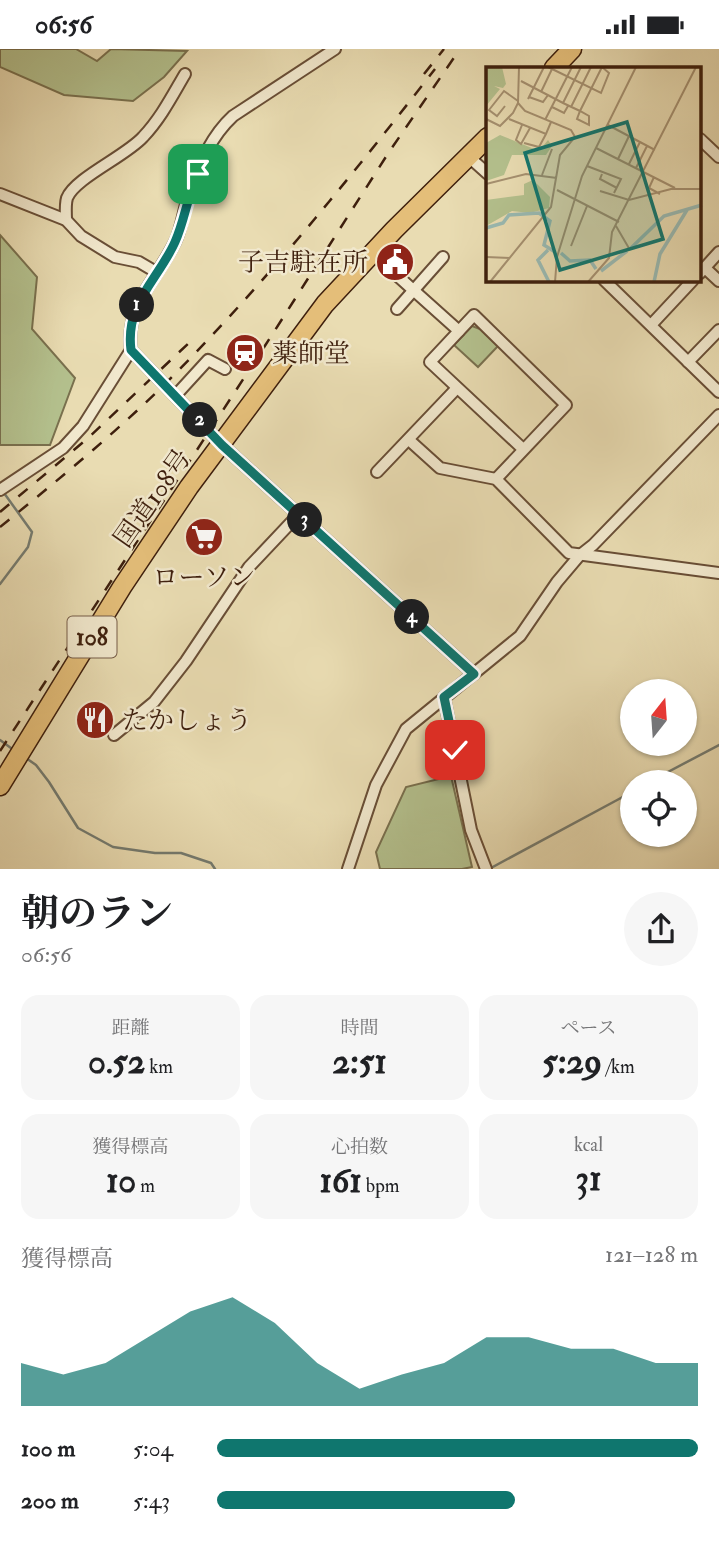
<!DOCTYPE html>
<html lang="ja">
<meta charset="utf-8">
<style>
:root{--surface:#fff;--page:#f6f6f6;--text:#202124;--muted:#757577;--accent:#0f766e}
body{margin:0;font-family:"IM FELL Double Pica","Noto Serif JP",serif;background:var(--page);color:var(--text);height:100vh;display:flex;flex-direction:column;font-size:26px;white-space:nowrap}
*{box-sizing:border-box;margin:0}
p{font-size:23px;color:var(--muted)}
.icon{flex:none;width:38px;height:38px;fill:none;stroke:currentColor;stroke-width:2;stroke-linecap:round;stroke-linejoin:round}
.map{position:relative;height:820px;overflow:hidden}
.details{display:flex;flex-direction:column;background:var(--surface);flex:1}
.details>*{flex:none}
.needle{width:46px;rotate:17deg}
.fabs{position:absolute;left:620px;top:630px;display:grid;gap:14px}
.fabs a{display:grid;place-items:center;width:77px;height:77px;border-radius:50%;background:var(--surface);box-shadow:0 2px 5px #0004;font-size:35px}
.pin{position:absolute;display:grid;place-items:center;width:60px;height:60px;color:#fff;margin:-30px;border-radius:14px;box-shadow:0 4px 10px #0006}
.km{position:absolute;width:35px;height:35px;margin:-18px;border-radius:50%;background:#222;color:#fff;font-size:19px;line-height:35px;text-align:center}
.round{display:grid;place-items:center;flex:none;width:74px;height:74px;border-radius:37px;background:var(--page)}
.headline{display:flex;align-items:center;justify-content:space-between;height:119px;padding:0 21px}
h1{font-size:38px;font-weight:700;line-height:52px}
.metrics{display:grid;grid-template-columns:repeat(3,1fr);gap:10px;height:119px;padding:7px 21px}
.metrics div{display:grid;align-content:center;border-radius:18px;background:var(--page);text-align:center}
.metrics b{font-size:35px;font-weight:700}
.metrics small{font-size:19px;font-weight:400}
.metrics p{font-size:19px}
.chart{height:196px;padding:14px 21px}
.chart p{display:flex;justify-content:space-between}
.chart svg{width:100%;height:126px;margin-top:7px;fill:var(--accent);opacity:.7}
ul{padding:0 21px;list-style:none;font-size:23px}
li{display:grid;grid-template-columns:112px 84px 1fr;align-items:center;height:52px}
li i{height:18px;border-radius:9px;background:var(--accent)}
.status{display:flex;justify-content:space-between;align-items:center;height:49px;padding:0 35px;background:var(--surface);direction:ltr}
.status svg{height:19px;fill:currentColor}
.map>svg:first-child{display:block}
</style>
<div class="status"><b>06:56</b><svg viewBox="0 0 49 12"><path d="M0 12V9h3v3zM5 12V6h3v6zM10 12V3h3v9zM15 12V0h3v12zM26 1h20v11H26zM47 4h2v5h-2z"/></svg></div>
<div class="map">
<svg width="719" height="820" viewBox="0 0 719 820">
<rect width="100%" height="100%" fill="#e9dcb2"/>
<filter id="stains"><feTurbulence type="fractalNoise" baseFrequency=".00286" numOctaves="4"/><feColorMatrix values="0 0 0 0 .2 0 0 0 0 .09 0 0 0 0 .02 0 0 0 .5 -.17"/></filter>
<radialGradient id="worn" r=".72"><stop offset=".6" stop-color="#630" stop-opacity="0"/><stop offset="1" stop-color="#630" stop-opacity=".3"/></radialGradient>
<g fill="#b4c18e" stroke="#79704e" stroke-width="2">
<path d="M0,0H76L97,12L111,0L187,2L164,28L133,52L64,46L0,18Z"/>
<path d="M0,186L37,228L32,280L75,329L50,396H0Z"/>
<path d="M472,277L480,280L498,297L478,318L454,296Z"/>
<path d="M451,727L472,818L462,820H380L376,803L406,738Z"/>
</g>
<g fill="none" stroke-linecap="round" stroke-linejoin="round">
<g stroke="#757c71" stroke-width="2.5">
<path d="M0,535L28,498L32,483L4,444"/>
<path d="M0,691L15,702"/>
<path d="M26,709L36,716L49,733L78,779L113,798L155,804H181L211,814L215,820"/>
<path d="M649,733L719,696"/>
<path d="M489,820L632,743"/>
</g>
<defs>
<g id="minor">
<path d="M335,0L233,67C209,89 196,121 187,152C183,165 181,181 175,193C157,231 125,255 131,301L222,396L474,625"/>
<path d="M700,90L719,108"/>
<path d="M469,108L488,125"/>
<path d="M0,145L66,171L81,187L115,208L139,213L156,223"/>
<path d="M66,171C66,165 65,156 67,149C75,129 126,107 143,88C161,69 172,47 185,25"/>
<path d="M372,204L459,282"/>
<path d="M705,219L719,232"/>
<path d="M700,224L719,203"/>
<path d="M604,231L719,343"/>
<path d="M397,260L443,208"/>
<path d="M651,276L693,231"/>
<path d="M688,313L719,281"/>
<path d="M176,346L208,311L225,320"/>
<path d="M409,391L440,419L496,430L569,504L719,524"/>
<path d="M377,423L457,339"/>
<path d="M496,430L566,356L474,266L430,313L523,400"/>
<path d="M0,441L63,399L83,377L131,301"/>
<path d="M444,648L471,781L486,820"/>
<path d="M114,686L154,653L186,612L249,518L299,465"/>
<path d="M348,820L376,736L406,680L520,587L557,533L579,507L593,496L719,366"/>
</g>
<g id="trunk">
<path d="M554,19L572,0"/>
<path d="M0,737L122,538L189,438L325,255L394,181L488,88"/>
</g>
</defs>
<use href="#minor" stroke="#694e36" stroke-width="14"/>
<use href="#trunk" stroke="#3e1f0d" stroke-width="21"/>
<use href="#minor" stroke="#f1e8cd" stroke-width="10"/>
<use href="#trunk" stroke="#e4be79" stroke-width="18"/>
<g stroke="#3e1f0d" stroke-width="2.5" stroke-dasharray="12 12" stroke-linecap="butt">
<path d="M424,25L444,0"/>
<path d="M0,463L87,390L192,291"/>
<path d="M0,478C57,432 113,386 165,335C263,237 350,129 435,20"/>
<path d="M0,702L261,303L389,103L460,0"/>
</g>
</g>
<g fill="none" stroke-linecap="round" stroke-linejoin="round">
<defs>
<path id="route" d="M198,125C187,147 185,171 175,193C158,231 125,254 131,301L222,396L474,625L444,648L455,701"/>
</defs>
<use href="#route" stroke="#fff" stroke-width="14"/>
<use href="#route" stroke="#0f766e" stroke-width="9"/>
</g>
<defs>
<symbol id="civic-disc" viewBox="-11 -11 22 22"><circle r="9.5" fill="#8f2418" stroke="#f1e8cd"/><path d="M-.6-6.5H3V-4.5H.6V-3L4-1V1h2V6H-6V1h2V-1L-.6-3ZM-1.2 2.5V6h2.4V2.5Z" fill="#fff"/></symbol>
<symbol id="station-disc" viewBox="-11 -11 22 22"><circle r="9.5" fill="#8f2418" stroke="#f1e8cd"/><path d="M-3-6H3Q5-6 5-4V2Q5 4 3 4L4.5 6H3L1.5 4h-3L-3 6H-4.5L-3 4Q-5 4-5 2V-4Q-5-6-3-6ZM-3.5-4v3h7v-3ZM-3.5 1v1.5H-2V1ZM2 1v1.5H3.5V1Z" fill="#fff"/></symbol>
<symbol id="supermarket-disc" viewBox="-11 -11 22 22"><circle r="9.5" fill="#8f2418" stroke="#f1e8cd"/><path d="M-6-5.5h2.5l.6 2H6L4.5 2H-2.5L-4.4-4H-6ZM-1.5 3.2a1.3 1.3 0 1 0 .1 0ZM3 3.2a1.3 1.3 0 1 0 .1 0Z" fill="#fff"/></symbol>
<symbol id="restaurant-disc" viewBox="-11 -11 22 22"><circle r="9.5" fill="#8f2418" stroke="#f1e8cd"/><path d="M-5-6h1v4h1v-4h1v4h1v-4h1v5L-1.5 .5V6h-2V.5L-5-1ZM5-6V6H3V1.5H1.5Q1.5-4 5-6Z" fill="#fff"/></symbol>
</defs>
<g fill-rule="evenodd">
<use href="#civic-disc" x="373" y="191" width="44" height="44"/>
<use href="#station-disc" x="223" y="282" width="44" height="44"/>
<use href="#supermarket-disc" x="182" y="466" width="44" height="44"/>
<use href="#restaurant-disc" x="73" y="649" width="44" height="44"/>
</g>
<g text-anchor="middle" stroke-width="5" stroke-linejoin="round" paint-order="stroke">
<rect fill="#f1e8cd" stroke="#745b47" stroke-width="2" x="67.5" y="567.5" width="49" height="41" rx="5"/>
<g font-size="24" font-weight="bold" fill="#3e1f0d">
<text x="92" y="596">108</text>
</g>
<g font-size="26" fill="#3e1f0d" stroke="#f1e8cd" text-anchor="start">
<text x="368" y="222" text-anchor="end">子吉駐在所</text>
<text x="272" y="313">薬師堂</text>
<text x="204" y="537" text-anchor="middle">ローソン</text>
<text x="122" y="680">たかしょう</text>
</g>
<g font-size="26" fill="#3e1f0d" stroke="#f1e8cd">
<text transform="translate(152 449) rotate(-55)" y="9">国道108号</text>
</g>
</g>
<g transform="translate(486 18)">
<rect width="215" height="215" fill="#e9dcb2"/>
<path d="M0,0H16L20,17L17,21L8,19L14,22L0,39ZM14,68L53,84L62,73L66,79L60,88H26L18,108L0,114V76ZM47,113L64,130L63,141L44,146L26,144L0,159V133L38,128V117Z" fill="#b4c18e"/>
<path fill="none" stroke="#99bab3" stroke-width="3.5" d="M0,161L17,156L23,148L53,146L64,154L58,178L69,185M145,181L178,149L216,138M62,183L52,193L63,215M75,186L84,194L104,193L110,202M115,204L141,184M168,215L174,187L201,143"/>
<path fill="none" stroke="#a59070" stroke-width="2" d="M62,0L115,26L123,6L116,0M35,14L77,36L94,44L103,49V58L91,52L94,44L116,0M55,25L66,2M43,30L57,35L62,28M42,32L58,0M77,36L95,0M19,39L11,49L3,43L18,24L32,34M66,40L78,46L82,39M85,40L105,0M0,52L14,59L27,46L32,36L33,0M23,52L60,67L65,55M59,53L86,0M36,58L30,73L35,77L44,61M122,58L169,83M38,76L53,80L60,67M110,81L189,121M132,92L143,69M143,97L154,75M101,99L135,112L128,126M150,101L161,79M116,107L114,112L131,121M56,108L66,82M168,110L163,121L174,127M0,117L40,107L71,111M71,123L133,155M114,124L143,133L185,122H216M130,159L144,183M85,179L101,139M0,190L24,191M4,215L65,140L74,88L89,70L85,63L39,44L32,36M69,215L71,190L96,109L150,0M102,215L123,191L126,165L210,0"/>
<path fill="#0f766e" fill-opacity="0.15" stroke="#0f766e" stroke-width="3.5" d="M141,55L177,172L74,203L39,86Z"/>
<rect width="215" height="215" fill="none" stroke="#3e1f0d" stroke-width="3.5"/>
</g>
<rect width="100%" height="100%" filter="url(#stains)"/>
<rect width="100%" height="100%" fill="url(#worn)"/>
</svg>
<div class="fabs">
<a><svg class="needle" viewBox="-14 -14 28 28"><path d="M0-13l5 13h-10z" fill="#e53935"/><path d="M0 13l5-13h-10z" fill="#757577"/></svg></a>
<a><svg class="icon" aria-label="locate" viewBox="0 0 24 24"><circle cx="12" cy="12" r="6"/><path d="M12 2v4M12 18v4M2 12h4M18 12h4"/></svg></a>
</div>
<div class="pin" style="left:198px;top:125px;background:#1e9e55"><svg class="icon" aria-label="arrive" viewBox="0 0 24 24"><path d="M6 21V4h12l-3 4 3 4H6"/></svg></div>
<div class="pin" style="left:455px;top:701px;background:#d93025"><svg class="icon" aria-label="check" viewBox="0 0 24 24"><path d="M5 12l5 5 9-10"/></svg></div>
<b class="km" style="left:137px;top:256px">1</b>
<b class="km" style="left:200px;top:371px">2</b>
<b class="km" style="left:305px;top:471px">3</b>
<b class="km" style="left:412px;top:568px">4</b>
</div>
<section class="details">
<div class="headline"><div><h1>朝のラン</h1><p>06:56</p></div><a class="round"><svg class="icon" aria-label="share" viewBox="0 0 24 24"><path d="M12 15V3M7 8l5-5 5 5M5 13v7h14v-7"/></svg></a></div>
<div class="metrics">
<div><p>距離</p><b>0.52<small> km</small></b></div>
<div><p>時間</p><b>2:51</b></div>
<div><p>ペース</p><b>5:29<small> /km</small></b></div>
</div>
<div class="metrics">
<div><p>獲得標高</p><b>10<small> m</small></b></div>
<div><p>心拍数</p><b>161<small> bpm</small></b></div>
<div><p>kcal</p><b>31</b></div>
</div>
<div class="chart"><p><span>獲得標高</span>121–128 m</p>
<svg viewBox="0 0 160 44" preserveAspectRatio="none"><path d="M0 44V29L10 33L20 29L30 20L40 11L50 6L60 15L70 29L80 38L90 33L100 29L110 20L120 20L130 24L140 24L150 29L160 29V44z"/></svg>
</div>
<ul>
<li><b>100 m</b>5:04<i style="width:100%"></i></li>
<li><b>200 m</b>5:43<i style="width:62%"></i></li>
</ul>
</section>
